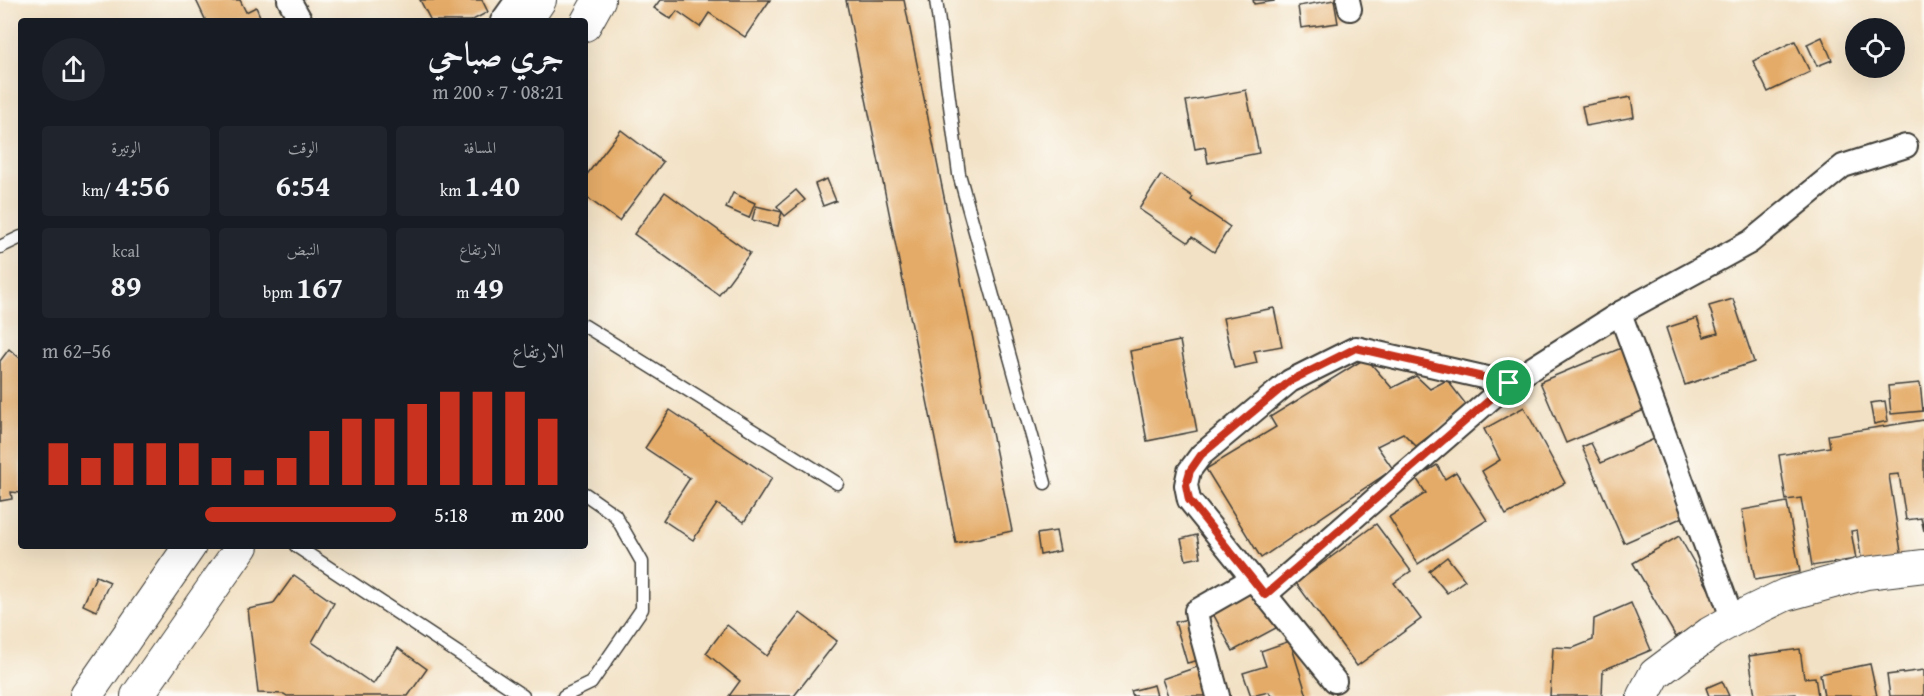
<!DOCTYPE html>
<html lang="ar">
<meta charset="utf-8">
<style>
:root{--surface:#171b24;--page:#20242c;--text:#f1f3f6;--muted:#9ea1a6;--accent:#c8321e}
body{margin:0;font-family:"Gentium Book Plus",Amiri,serif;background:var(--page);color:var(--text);direction:rtl;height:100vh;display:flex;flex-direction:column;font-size:22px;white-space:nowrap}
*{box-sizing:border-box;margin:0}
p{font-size:20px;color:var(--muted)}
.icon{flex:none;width:33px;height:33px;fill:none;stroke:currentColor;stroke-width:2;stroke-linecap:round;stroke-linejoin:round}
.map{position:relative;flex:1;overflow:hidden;direction:ltr}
.sheet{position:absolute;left:18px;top:18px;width:570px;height:531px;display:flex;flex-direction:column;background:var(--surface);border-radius:6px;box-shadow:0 6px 24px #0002;direction:rtl}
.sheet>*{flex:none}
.buttons{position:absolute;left:1845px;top:18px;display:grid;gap:12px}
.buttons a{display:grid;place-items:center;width:60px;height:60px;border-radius:50%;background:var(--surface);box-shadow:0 6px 24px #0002;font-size:30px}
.pin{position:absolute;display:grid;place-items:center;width:51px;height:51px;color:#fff;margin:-26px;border:3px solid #fff;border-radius:50%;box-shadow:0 2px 6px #0007}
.round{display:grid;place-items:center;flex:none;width:63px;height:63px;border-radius:32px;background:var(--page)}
.overview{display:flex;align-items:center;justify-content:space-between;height:102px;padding:0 24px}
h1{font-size:33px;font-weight:600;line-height:45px}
.metrics{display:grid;grid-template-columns:repeat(3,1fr);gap:9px;height:102px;padding:6px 24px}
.metrics div{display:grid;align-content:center;border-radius:6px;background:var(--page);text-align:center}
.metrics b{font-size:30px;font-weight:600}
.metrics small{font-size:16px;font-weight:400}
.metrics p{font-size:16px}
.chart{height:168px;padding:12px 24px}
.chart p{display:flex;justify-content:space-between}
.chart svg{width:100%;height:108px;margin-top:6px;stroke:var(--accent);stroke-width:6}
ul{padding:0 24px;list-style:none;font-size:20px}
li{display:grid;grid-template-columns:96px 72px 1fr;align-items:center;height:45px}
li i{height:15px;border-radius:8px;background:var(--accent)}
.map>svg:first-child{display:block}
</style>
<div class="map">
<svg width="1924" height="696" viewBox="0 0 1924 696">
<rect width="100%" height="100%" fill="#fdfcf7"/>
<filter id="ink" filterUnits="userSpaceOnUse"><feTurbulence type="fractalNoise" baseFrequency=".0167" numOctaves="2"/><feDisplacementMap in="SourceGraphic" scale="12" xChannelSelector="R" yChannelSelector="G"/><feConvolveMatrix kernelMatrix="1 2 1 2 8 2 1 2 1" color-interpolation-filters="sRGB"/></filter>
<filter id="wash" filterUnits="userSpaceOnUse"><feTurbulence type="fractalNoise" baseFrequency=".008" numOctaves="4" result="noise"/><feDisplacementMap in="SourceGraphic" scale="24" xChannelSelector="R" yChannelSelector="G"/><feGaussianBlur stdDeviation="1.35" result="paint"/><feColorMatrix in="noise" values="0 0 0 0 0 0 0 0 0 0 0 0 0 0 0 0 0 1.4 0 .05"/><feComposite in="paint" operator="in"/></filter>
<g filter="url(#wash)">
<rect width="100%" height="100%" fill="#f2e1c4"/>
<g id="blocks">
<g fill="#e4ab67">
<path d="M196,0H240L246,12L256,7L262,21H206Z"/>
<path d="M420,0H482L488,12L471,21H431Z"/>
<path d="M660,0H770L745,37L709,13L700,27L677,11L671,19L654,8Z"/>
<path d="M846,0H904L1012,531L956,543Z"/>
<path d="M1253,0H1274V1L1254,4Z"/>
<path d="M1334,0L1338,23L1301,28L1298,6Z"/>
<path d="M1822,37L1832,60L1817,66L1807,44Z"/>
<path d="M1795,41L1810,72L1768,92L1753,61Z"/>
<path d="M1246,90L1259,153L1208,163L1205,147L1195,149L1186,101Z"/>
<path d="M1631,97L1634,117L1586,126L1582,106Z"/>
<path d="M621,130L663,162L619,221L585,196V177Z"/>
<path d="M1161,175L1193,197L1191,200L1230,227L1214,252L1192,237L1188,242L1139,209Z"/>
<path d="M827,179L836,201L823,206L815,184Z"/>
<path d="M796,190L805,200L785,216L777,206Z"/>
<path d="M665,192L750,253L719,295L634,234Z"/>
<path d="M733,193L755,203L749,218L726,208Z"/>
<path d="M756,206L782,212L778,226L752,220Z"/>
<path d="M1733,299L1754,362L1685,385L1666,328L1697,318L1704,337L1718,333L1709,306Z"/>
<path d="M1274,308L1282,346L1254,351L1257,363L1234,368L1223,318Z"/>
<path d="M1180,341L1197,431L1147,441L1130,351Z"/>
<path d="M1626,346L1651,407L1566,443L1540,382Z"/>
<path d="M9,349L21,359V493L11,492L12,499L0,501V361Z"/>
<path d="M1366,358L1392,388L1416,376L1430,389L1447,380L1468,407L1416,446L1403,433L1377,446L1393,469L1261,558L1206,469L1276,427L1270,417Z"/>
<path d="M1920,383L1923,411L1891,414L1888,386Z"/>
<path d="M1885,401L1888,421L1874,424L1870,403Z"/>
<path d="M1524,407L1565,483L1506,515L1482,471L1500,460L1484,429Z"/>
<path d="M670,410L772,478L744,522L717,504L693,540L663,520L690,478L645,448Z"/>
<path d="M1924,420V531L1921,518L1906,520L1899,474L1889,475L1902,558L1862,564L1857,530L1851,531L1856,559L1812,566L1801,498L1786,500L1779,455L1830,447L1828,435Z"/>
<path d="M1654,439L1688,515L1624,543L1582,447L1591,443L1601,463Z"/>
<path d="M1437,465L1445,479L1456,472L1487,520L1418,564L1389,517L1426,493L1416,478Z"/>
<path d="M1787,502L1800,572L1755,580L1742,510Z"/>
<path d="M1376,524L1411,571L1394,583L1421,619L1357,666L1296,583Z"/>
<path d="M1056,531L1060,551L1040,555L1037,534Z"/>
<path d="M1197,535L1201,557L1186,560L1181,539Z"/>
<path d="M1679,536L1721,611L1676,637L1633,563Z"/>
<path d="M1447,557L1465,580L1447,593L1429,571Z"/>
<path d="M294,575L334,603L312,642L373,684L398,648L427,669L408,696H287L284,694L258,693L248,609L273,604Z"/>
<path d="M96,576L110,582L96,611L83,605Z"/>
<path d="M1252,584L1276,628L1233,651L1210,608Z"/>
<path d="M1631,603L1651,650L1603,670L1602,696H1550L1553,647L1573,648L1593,640L1594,619Z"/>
<path d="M800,613L837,641L794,696H729L740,681L706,653L727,625L767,656Z"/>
<path d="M1192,618L1204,659L1187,663L1175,622Z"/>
<path d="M1290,641L1307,696H1271L1269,692L1251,696L1243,673L1266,666L1261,651Z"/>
<path d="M1800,649L1804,678L1815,677L1818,696H1796V694L1755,696L1749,656Z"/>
<path d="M1870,664L1877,696H1824L1820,674Z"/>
<path d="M1197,667L1207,696H1168L1162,679Z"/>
<path d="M1924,670V696H1890L1887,675Z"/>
<path d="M1722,681L1729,696H1709L1706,688Z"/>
<path d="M1154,685L1157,696H1133L1131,691Z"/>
</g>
</g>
</g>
<g filter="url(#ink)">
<use href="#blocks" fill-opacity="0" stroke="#3c3a35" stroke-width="1.5"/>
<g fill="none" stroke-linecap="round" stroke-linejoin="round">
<defs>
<g id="service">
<path d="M936,0L959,174L1045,483"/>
<path d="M0,247L21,237"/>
<path d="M585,326L837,483"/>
<path d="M296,546L523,696"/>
<path d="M564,696L591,683L642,609V562L615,515L585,494"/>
</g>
<g id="minor">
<path d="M289,0L301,21"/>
<path d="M1348,0L1350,9"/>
<path d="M502,21L517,0"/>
<path d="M1620,313L1733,620"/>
<path d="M1265,595L1509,383L1620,313L1750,242L1843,166L1906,146"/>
<path d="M1335,681L1189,500L1186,485L1189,471L1201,455L1290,381L1356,348L1509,383"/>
<path d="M1218,696L1199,627L1196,611L1252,579"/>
</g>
<g id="secondary">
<path d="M526,21L540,0"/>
<path d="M585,25L599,0"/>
<path d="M86,696L190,546"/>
<path d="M137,696L242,546"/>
<path d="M1643,696L1655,674L1710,633L1733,620L1785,595L1866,573L1924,566"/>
</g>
</defs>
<use href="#service" stroke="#3c3a35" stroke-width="15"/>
<use href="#minor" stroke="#3c3a35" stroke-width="26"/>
<use href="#secondary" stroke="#3c3a35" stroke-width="34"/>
<use href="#service" stroke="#fff" stroke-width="12"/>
<use href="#minor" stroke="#fff" stroke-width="22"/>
<use href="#secondary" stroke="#fff" stroke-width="32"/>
</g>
</g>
<g fill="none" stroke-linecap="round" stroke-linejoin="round" filter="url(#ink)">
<defs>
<path id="route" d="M1356,348L1509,383L1265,595L1189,500L1186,485L1190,471L1201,455L1290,381Z"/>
</defs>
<use href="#route" stroke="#fff" stroke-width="12"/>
<use href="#route" stroke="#c8321e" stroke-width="8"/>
</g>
</svg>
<div class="buttons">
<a><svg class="icon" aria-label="locate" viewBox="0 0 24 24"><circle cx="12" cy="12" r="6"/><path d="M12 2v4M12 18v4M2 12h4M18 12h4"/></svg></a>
</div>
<div class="pin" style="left:1509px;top:383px;background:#1e9e55"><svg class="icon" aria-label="arrive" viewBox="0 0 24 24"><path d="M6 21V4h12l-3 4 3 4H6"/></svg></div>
<section class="sheet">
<div class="overview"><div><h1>جري صباحي</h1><p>08:21 · 7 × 200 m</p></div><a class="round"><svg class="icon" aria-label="share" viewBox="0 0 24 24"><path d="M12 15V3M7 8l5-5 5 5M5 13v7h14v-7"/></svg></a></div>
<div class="metrics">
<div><p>المسافة</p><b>1.40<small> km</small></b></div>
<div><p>الوقت</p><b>6:54</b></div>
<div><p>الوتيرة</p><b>4:56<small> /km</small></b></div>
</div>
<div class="metrics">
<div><p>الارتفاع</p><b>49<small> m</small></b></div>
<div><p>النبض</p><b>167<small> bpm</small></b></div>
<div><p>kcal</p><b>89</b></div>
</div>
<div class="chart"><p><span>الارتفاع</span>56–62 m</p>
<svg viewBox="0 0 160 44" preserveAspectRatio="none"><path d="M5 44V27M15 44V33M25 44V27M35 44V27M45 44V27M55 44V33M65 44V38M75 44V33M85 44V22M95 44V17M105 44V17M115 44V11M125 44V6M135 44V6M145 44V6M155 44V17"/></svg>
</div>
<ul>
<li><b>200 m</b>5:18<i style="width:54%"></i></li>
</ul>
</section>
</div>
